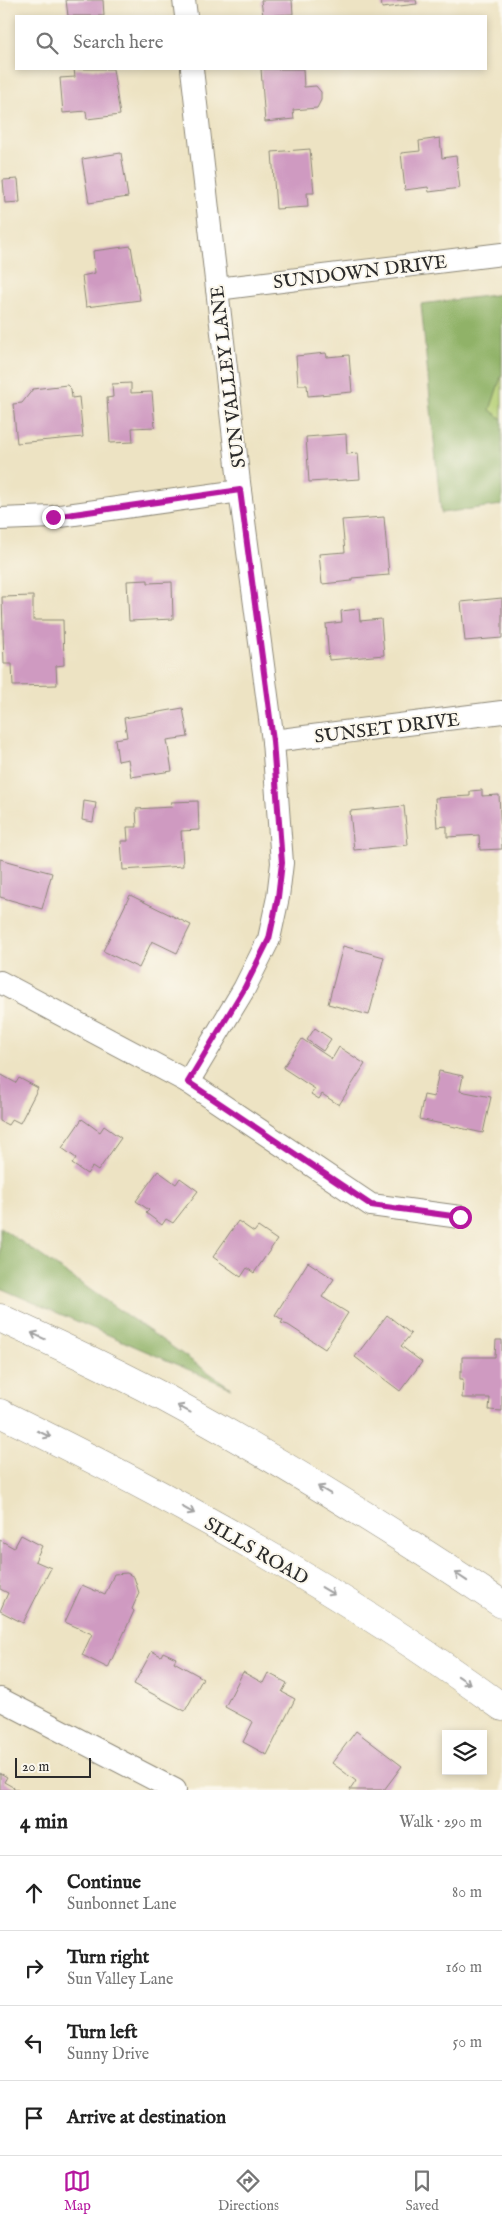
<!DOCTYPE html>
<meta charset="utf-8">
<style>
:root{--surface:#fff;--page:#f6f6f6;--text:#222;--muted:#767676;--line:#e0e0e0;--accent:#b5179e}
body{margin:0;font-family:"IM FELL English",serif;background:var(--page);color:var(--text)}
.controls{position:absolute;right:15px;bottom:15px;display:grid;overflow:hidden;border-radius:0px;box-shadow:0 2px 8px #0003}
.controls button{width:45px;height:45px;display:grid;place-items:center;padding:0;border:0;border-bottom:1px solid var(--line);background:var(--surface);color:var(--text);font:25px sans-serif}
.scale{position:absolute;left:15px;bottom:12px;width:76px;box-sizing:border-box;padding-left:5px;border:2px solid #2b2b2b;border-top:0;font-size:14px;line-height:18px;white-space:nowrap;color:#2b2b2b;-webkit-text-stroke:4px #fbf7ec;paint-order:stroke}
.stop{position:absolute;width:15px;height:15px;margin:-11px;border:4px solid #b5179e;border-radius:50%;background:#fff}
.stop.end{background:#b5179e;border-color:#fff;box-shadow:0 1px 5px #0008}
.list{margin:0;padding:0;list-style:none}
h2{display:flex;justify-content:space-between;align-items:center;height:65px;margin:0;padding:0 20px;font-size:21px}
h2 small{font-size:16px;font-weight:400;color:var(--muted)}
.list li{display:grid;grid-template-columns:32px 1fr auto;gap:15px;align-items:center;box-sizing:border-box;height:75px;padding:0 20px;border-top:1px solid var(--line)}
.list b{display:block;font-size:19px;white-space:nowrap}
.list p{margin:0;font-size:16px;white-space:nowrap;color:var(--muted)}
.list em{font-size:16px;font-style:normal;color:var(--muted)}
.icon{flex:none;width:28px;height:28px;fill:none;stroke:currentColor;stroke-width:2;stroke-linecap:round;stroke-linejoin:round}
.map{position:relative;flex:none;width:502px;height:1790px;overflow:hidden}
.search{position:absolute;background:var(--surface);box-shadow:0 2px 8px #0003;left:15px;right:15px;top:15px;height:55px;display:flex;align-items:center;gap:12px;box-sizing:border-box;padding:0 18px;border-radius:0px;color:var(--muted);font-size:19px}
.sheet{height:365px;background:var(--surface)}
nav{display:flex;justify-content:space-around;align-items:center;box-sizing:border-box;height:70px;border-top:1px solid var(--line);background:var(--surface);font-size:14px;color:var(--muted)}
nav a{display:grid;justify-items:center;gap:2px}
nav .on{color:var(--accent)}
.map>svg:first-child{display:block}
.green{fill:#b6d076;stroke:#707e50}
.forest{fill:#90b267;stroke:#5e6e49}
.building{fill:#cf9ac1}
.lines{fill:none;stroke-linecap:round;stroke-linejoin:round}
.street-casing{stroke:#8c8777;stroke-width:24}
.primary-casing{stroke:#8c8777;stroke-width:29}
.street{stroke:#fff;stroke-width:22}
.primary{stroke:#fff;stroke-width:28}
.oneway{stroke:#a0a0a0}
.route{stroke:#b5179e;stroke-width:6}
.labels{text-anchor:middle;stroke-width:4;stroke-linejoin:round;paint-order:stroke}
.street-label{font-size:19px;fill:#2b2b2b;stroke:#fbf7ec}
</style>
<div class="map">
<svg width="502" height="1790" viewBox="0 0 502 1790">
<rect width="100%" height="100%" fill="#fbf7ec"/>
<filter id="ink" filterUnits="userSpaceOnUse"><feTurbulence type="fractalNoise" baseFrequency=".02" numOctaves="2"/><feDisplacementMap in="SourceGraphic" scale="10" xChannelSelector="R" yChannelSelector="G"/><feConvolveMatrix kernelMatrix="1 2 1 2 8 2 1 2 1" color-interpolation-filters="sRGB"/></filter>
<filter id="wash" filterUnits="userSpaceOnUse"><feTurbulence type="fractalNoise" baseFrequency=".0096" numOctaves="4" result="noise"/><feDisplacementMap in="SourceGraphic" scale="20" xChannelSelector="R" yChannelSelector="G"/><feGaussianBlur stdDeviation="1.12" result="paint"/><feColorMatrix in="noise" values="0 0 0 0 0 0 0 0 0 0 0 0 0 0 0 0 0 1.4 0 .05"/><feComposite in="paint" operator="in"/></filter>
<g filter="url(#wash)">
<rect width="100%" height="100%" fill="#ede3c3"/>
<polygon class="green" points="502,374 502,419 490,410"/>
<g class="forest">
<polygon points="502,294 502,374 490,410 502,419 502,505 441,513 421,304"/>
<polygon points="0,1227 231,1388 0,1288"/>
</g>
<g id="blocks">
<g class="building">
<polygon points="66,0 103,0 104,16 68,16"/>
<polygon points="261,0 292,0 293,14 263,16"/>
<polygon points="381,0 416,0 417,4 382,8"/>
<polygon points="74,69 113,69 120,115 87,119 86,111 63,113 60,78 75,77"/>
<polygon points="261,69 303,69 304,87 316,86 321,92 321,100 317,108 293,110 294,119 265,122"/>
<polygon points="440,138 442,158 456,156 460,188 429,192 428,187 405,190 401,153 420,151 419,141"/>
<polygon points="310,149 314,193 307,193 308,207 276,209 272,152"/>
<polygon points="121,153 128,197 89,203 82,159"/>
<polygon points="18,179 20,202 5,203 3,180"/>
<polygon points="131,246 140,300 86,307 82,276 95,273 93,251"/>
<polygon points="326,353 327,357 349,355 352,392 308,396 307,385 298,385 296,356"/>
<polygon points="131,383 131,393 152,392 155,427 132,428 133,442 110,443 107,398 113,397 112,384"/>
<polygon points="67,385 71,389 72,398 79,397 83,437 17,443 13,404 22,403 33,389"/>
<polygon points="346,434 347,454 358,453 360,479 309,482 306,437"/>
<polygon points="384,517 389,575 352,578 352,581 322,584 319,554 345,552 342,520"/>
<polygon points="148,580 148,583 172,582 173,619 129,621 127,581"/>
<polygon points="33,596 33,620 63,620 64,665 56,666 57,685 13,686 12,664 4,664 2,597"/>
<polygon points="502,598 502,638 465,641 461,602"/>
<polygon points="359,609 360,621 381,619 384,655 329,660 326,624 342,622 341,611"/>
<polygon points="183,708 188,737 167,740 172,771 131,777 128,759 118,761 115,739 127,737 124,718"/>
<polygon points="482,790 482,796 499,795 502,849 480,850 479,835 447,837 447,826 437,827 435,798 470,796 470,791"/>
<polygon points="84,801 96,803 93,822 82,820"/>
<polygon points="198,801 199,830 181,831 183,866 123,870 121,841 128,841 127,827 137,827 136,809 172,807 171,802"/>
<polygon points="404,806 408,845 354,850 350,811"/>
<polygon points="0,859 52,873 42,909 0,897"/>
<polygon points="130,895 191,925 177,953 152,941 139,968 103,951"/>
<polygon points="343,946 384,957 369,1015 328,1004"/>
<polygon points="315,1028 331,1039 323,1051 307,1040"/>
<polygon points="302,1039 332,1059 339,1047 365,1064 339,1105 322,1094 319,1099 311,1094 315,1089 283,1068"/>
<polygon points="439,1071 463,1076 460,1091 491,1097 483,1133 419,1119 424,1095 434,1097"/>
<polygon points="0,1074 16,1083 19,1078 38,1088 20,1123 12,1119 8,1125 0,1121"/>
<polygon points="82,1119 100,1132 104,1126 121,1138 98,1171 92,1167 87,1174 72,1164 76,1158 62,1148"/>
<polygon points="158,1171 176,1184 180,1178 198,1191 173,1223 166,1219 162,1225 146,1213 149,1210 136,1201"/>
<polygon points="238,1221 254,1232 258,1227 277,1240 254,1273 247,1268 241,1277 213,1257"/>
<polygon points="308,1262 334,1279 322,1297 348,1313 325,1349 288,1325 281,1323 283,1320 275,1315"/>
<polygon points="387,1315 411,1334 401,1346 422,1362 400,1391 355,1357"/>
<polygon points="496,1340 502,1340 502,1411 489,1410 490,1398 462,1398 463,1379 460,1379 460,1371 462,1371 462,1357 495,1357"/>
<polygon points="21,1535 42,1546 35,1561 51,1568 23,1623 0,1611 8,1593 0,1589 0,1540 14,1548"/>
<polygon points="127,1573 134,1577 139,1593 132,1609 134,1611 108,1668 82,1655 92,1634 65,1622 82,1585 105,1595 114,1574"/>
<polygon points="152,1651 161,1656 163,1652 176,1658 174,1662 203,1678 185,1711 134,1684"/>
<polygon points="243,1672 263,1683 268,1673 287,1683 282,1692 295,1699 267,1755 243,1742 253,1722 225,1707"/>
<polygon points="356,1731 402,1766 384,1790 350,1790 356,1781 332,1763"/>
<polygon points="0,1773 7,1777 4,1782 18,1790 0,1790"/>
</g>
</g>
</g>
<g filter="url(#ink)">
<use href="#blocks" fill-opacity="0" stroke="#8c8777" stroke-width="1"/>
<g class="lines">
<g class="street-casing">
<g id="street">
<polyline points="184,0 186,16"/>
<polyline points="217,289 502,254"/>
<polyline points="0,519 53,517 240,491"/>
<polyline points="273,741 502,712"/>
<polyline points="0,982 188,1082 371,1205 460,1217"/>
<polyline points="188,1082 244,989 269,939 278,897 282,863 273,741 240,491 192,69"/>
<polyline points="0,1699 175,1790"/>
</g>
</g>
<g class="primary-casing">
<g id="primary">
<path d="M0 1318C63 1347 126 1376 187 1410 295 1470 399 1535 502 1604"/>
<path d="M0 1413C174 1498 345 1592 502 1707"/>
</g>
</g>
<use href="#street" class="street"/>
<use href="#primary" class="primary"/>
</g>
<defs><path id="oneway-shaft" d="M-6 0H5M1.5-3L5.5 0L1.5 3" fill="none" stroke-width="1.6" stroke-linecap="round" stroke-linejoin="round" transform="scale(1.25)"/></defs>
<g class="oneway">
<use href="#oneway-shaft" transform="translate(38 1336) rotate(-155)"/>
<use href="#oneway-shaft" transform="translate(184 1409) rotate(-152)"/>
<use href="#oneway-shaft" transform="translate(44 1434) rotate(26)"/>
<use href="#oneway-shaft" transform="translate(324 1490) rotate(-149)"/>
<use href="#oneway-shaft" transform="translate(188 1510) rotate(29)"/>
<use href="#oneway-shaft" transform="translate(461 1577) rotate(-146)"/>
<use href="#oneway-shaft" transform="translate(328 1591) rotate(31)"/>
<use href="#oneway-shaft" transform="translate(464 1680) rotate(34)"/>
</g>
</g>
<g class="lines" filter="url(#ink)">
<polyline class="route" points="53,517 240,490 273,741 282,863 278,897 269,939 244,989 188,1082 371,1205 460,1217"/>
</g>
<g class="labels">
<g class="street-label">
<text transform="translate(360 271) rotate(-7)" y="7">SUNDOWN DRIVE</text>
<text transform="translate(227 377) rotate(-97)" y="7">SUN VALLEY LANE</text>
<text transform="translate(387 727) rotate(-7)" y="7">SUNSET DRIVE</text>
<text transform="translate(257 1550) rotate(30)" y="7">SILLS ROAD</text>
</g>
</g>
</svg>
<div class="controls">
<button><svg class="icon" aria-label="layers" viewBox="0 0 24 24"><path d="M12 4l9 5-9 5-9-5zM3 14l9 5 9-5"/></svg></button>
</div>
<div class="scale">20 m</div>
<div class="stop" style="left:460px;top:1217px"></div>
<div class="stop end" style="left:53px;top:517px"></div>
<div class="search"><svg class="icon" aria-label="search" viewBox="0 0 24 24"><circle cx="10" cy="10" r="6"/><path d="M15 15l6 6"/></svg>Search here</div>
</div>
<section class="sheet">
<h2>4 min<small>Walk · 290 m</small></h2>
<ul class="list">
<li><svg class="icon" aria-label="ahead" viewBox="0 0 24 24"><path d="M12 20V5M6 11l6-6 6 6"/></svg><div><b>Continue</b><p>Sunbonnet Lane</p></div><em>80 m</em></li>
<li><svg class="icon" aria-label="right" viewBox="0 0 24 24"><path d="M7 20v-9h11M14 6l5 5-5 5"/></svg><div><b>Turn right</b><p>Sun Valley Lane</p></div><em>160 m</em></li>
<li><svg class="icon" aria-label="left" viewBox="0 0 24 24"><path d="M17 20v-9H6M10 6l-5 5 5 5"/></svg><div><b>Turn left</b><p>Sunny Drive</p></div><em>50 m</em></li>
<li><svg class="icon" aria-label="arrive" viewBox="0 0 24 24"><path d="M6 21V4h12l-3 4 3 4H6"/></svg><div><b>Arrive at destination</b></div></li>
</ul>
</section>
<nav>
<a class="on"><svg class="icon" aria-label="map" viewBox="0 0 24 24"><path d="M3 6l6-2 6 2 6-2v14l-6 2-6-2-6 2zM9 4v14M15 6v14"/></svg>Map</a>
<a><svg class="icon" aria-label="directions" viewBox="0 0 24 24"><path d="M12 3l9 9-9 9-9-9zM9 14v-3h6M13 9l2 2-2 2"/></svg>Directions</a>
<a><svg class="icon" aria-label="saved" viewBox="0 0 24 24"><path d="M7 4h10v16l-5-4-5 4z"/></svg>Saved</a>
</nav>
